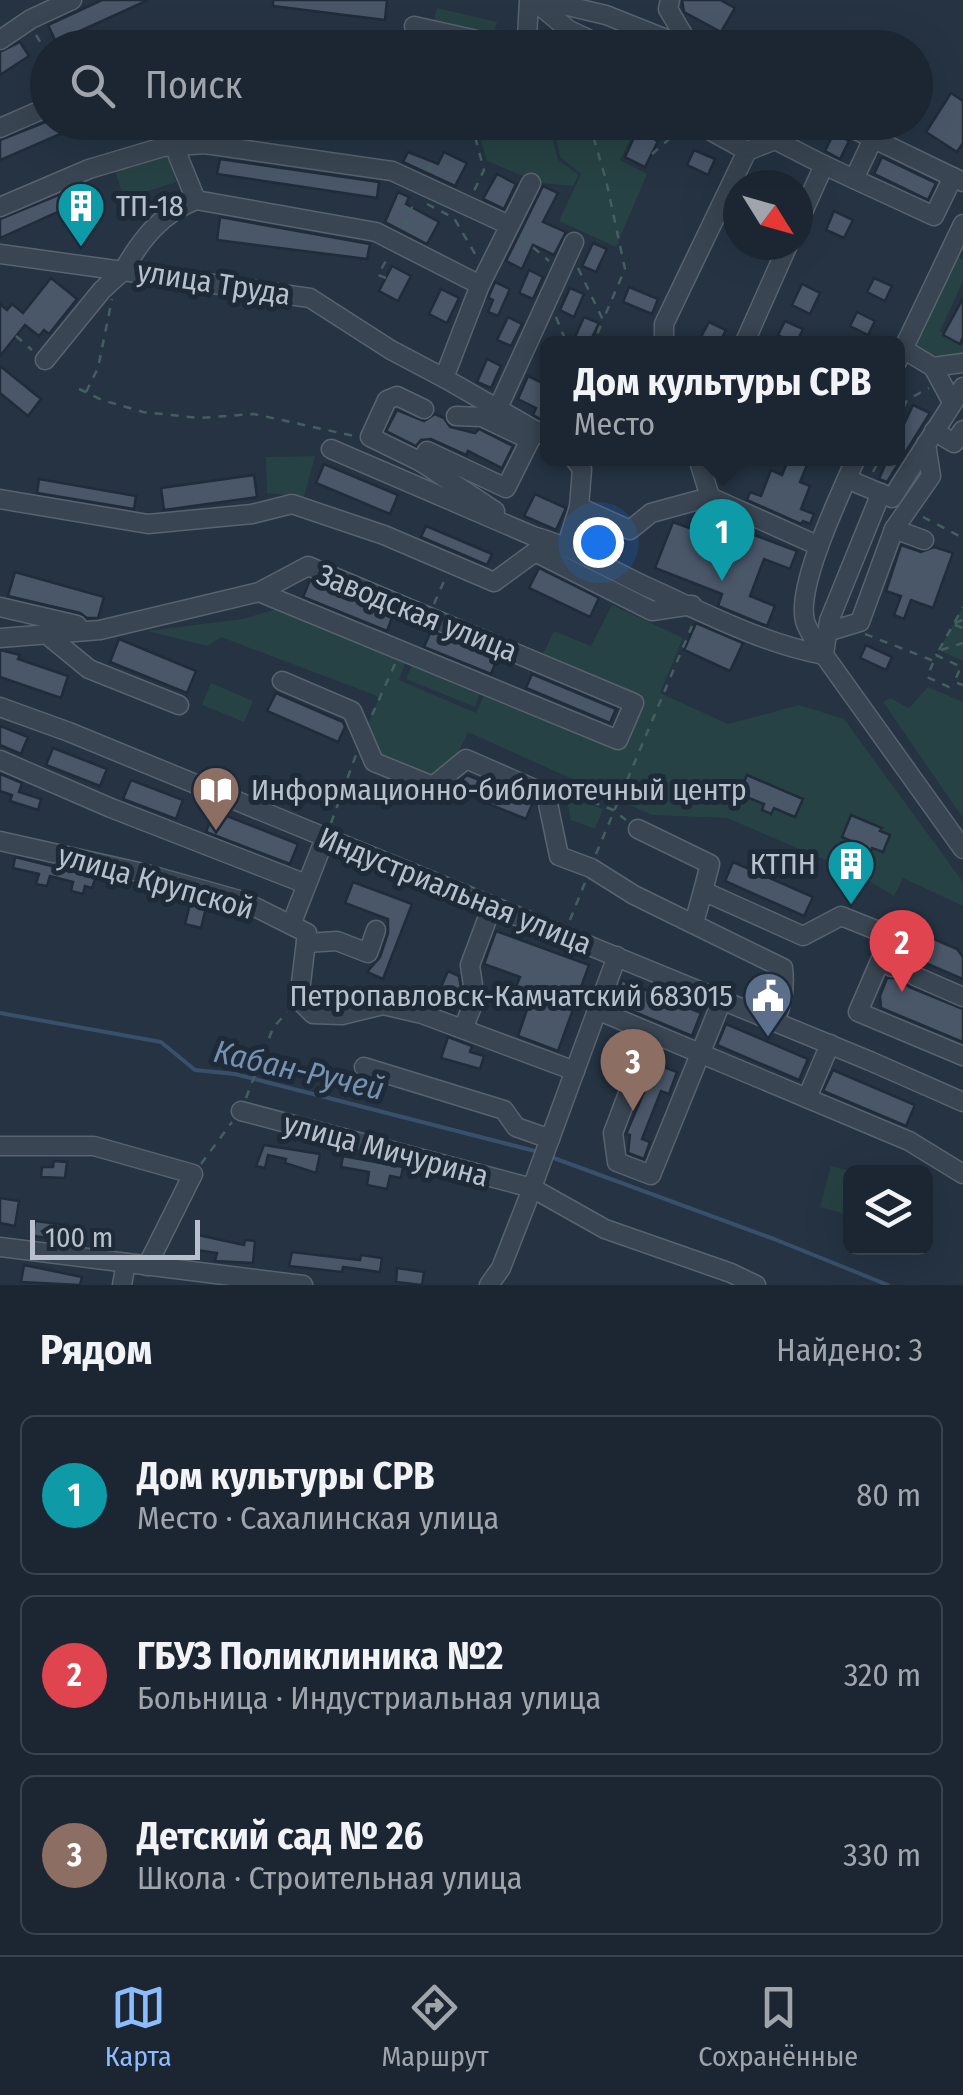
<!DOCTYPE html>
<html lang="ru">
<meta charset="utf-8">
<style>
:root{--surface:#1c2632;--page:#252e3a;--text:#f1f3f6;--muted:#a0a5ac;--line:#3a434d;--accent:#8bbcfd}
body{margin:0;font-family:"Fira Sans Condensed",sans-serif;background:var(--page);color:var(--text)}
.controls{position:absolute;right:30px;bottom:30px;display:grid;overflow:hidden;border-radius:15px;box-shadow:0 10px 40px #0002}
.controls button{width:90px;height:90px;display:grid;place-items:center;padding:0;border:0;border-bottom:2px solid var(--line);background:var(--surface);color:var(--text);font:50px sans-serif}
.compass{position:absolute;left:723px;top:170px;width:90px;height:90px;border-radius:50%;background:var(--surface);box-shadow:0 10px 40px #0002;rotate:127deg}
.scale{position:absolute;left:30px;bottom:25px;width:170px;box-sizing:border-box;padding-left:10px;border:5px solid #b7c0cc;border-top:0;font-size:28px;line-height:35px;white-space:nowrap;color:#b7c0cc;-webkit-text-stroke:8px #1e2a38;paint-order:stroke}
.you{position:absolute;left:598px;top:542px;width:35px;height:35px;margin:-25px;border:8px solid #fff;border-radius:50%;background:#1a73e8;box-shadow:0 0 0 15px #1a73e833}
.badge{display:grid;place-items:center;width:65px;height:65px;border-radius:50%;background:var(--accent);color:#fff;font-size:32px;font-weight:700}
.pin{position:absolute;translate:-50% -82px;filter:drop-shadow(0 2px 5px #0008)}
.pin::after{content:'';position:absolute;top:52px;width:35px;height:30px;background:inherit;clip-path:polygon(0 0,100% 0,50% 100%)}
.popup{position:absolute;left:540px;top:336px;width:365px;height:130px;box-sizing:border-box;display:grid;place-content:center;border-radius:15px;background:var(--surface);filter:drop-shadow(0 2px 8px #0005);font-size:32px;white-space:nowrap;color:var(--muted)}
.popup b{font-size:38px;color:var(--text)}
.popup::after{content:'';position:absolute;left:50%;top:100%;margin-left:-20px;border:20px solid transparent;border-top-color:var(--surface)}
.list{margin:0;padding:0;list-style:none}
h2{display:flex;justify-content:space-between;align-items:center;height:130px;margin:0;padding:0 40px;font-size:42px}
h2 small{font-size:32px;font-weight:400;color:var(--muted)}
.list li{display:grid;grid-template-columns:65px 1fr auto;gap:30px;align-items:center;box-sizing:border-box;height:160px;margin:0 20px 20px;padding:0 20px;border:2px solid var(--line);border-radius:15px}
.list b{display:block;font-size:38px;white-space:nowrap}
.list p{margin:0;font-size:32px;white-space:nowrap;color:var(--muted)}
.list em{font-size:32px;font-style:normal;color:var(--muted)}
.icon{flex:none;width:55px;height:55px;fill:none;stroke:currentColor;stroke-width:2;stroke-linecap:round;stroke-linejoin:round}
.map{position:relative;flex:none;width:963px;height:1285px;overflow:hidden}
.search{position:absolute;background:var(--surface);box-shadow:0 10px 40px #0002;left:30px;right:30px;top:30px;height:110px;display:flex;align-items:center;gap:25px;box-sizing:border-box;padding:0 35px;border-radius:55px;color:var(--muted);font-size:38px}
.sheet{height:670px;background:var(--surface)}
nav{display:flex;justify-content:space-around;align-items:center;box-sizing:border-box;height:140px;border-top:2px solid var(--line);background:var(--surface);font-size:28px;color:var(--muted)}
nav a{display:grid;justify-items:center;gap:5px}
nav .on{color:var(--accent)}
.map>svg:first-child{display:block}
.green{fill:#274244}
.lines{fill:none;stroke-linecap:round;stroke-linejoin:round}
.stream{stroke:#38506b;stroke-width:4}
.building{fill:#495769;stroke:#202c3a;stroke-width:2.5}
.minor-casing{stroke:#586370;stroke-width:21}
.path{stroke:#455f60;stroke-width:2.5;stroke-dasharray:8 8;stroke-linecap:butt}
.minor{stroke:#394552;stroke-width:18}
.labels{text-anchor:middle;stroke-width:10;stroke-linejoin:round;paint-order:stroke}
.poi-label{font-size:30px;fill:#b7c0cc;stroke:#1e2a38;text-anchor:start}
.street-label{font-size:30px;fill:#b7c0cc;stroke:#1e2a38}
.water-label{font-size:32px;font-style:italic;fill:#7592b1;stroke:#1e2a38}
</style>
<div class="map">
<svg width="963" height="1285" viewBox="0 0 963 1285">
<rect width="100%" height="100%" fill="#253343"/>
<g class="green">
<polygon points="437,8 497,22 494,35 434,21"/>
<polygon points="476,123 549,123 558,160 579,175 573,186 540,183 487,161"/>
<polygon points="553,123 628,123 620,136 630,140 620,160 647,174 616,247 559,221 581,174 560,157"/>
<polygon points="167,154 176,182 124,199 115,171"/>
<polygon points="954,254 963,260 963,281 940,331 963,345 963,357 934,355 913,345"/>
<polygon points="315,456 304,497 267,493 266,457"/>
<polygon points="612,605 683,638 660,693 728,724 799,705 844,719 963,882 963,906 903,878 894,896 858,874 727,818 652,815 468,732 460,749 433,786 374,762 364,733 379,698 375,695 221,637 208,646 147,631 242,619 281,608 406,661 399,680 476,713 486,691 618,747 641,700 541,658 554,631 591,646"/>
<polygon points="963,607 963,661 939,650"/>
<polygon points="412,666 480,693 475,707 406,679"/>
<polygon points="211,683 253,701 244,722 202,705"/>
<polygon points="928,687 963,702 963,818 883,702 890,698 909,708"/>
<polygon points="566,795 603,809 595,829 571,820"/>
<polygon points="831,1166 854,1172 850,1172 850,1193 845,1214 820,1207"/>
</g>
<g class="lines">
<g class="stream">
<polyline points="0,1013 161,1042 195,1070 235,1074 535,1151"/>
<polyline points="551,1157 774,1239 888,1285"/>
</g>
</g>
<g class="building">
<polygon points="102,0 148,0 56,42 48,25"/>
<polygon points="273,0 387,0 385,20 273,6"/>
<polygon points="682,0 720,0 735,8 721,32 684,12"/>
<polygon points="20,42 29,56 0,75 0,52"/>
<polygon points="951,93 963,101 963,143 957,152 926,132"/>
<polygon points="48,121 61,122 65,132 0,160 0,140"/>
<polygon points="637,131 658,141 645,167 625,157"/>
<polygon points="834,133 849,141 840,159 825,151"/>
<polygon points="694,150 715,159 708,175 687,165"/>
<polygon points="408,152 438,164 444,152 467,163 455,186 403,162"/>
<polygon points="882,157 936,183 928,200 874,174"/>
<polygon points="220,159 379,182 377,198 217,174"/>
<polygon points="497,174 516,184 504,209 483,199"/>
<polygon points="85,184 91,197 0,238 0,219"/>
<polygon points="543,186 558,193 543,222 566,232 554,255 533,245 522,269 506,261"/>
<polygon points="398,192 409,197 406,204 439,222 427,244 385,222"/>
<polygon points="834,211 853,220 844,238 826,230"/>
<polygon points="220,217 370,244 367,259 217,240"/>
<polygon points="593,243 607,249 596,272 582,266"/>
<polygon points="392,266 411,276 398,301 379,291"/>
<polygon points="529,270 543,277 533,299 519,293"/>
<polygon points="51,278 77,299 49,334 44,330 39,336 25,325 0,356 0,304 7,310 12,304 23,313"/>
<polygon points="874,278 892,286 885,301 867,292"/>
<polygon points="495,282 510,289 498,316 488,312 493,300 488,298"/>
<polygon points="802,284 820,293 810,314 792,305"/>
<polygon points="629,287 658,299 652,314 623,302"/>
<polygon points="570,288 584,294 574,317 560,310"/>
<polygon points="441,289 459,298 447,323 429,314"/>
<polygon points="963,298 963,337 960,344 943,335"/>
<polygon points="857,312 875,321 868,335 850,326"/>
<polygon points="508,317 522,324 511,346 497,340"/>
<polygon points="584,317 599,323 589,344 572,344"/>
<polygon points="785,321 803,329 796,344 778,335"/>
<polygon points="709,322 726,330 719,344 701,337"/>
<polygon points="487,359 501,366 491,388 477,382"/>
<polygon points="0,366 41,399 28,416 0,393"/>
<polygon points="528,376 547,385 546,422 533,415 536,408 518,399"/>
<polygon points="913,405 930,413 887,482 879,479 888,458 897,458 897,439"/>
<polygon points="397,410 424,421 435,414 444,418 450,427 475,433 479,429 513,446 502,468 468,451 466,455 431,439 421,440 416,446 386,431"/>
<polygon points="789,458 810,458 800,482 810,486 801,509 814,514 810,524 803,521 801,524 747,500 750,492 761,496 771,470 782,475"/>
<polygon points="324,464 398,495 390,514 316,483"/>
<polygon points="254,475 257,497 164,510 161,488"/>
<polygon points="39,479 136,496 134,509 37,493"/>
<polygon points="535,494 566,508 556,530 524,516"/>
<polygon points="673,522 741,547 746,532 797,551 790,569 764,559 750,596 775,606 767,626 718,606 722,594 655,568"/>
<polygon points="426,526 492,554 487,565 421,537"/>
<polygon points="593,527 627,542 619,559 586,543"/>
<polygon points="901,545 921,552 934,547 953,553 933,608 911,600 904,619 894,615 901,596 886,591"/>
<polygon points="539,568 599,598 590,617 529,588"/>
<polygon points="15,572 104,597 98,618 87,618 80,613 8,596"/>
<polygon points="310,580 393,615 387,631 303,597"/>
<polygon points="696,623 743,643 730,671 684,650"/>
<polygon points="431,631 497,659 491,674 424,647"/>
<polygon points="119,639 196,671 187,693 110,662"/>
<polygon points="866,645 892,657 886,670 860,658"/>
<polygon points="0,650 20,655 18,659 68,676 61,698 0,677"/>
<polygon points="532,674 616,709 610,723 526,688"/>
<polygon points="276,693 343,722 345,727 338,742 267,711"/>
<polygon points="0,726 28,737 21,754 0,745"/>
<polygon points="53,748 107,769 100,786 46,765"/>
<polygon points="0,774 22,783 19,792 41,799 38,810 10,801 12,795 0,791"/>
<polygon points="467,775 533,802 526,819 452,789"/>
<polygon points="747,775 803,799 795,817 774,808 771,814 762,810 764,804 739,794"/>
<polygon points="131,780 183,800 176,819 123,799"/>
<polygon points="214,811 298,844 290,864 206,832"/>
<polygon points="851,815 882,828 880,831 890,835 883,852 872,848 870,853 849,845 851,841 842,837"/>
<polygon points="15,857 96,877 92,888 85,886 83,894 71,891 73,882 50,876 47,886 36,884 39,874 13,868"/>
<polygon points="733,862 813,897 804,916 725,881"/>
<polygon points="353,882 412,904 383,979 367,972 380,957 388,933 388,919 345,903"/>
<polygon points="190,904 206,908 201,928 185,924"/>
<polygon points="496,931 589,965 558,1051 518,1036 531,998 514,992 520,977 484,964"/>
<polygon points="920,933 957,949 963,957 963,979 921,961 920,965 908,965 904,971 903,961 896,955 901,945"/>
<polygon points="448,971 459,976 462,994 454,1013 433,1005"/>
<polygon points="903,972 904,983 909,987 963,1009 963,1042 881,1008 880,996 887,978 898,978"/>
<polygon points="622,980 701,1013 692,1036 613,1003"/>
<polygon points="726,1024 808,1059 799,1080 717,1045"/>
<polygon points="448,1037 472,1046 470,1052 484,1056 480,1069 441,1058"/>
<polygon points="656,1064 677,1072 669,1094 661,1091 642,1139 650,1142 644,1159 628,1153 630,1135 626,1134"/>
<polygon points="833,1070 915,1105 906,1126 823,1091"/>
<polygon points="264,1145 320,1154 316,1173 285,1163 286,1159 268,1155 265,1168 256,1166"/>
<polygon points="343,1156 403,1167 401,1178 390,1176 387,1189 367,1185 369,1172 341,1167"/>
<polygon points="54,1161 67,1162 65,1178 41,1177 42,1167 53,1167"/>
<polygon points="0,1198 19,1201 15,1226 0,1223"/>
<polygon points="35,1221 68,1225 66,1240 33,1236"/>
<polygon points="198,1235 244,1245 245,1240 255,1241 253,1263 215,1261 217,1253 196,1250"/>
<polygon points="292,1252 360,1260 361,1255 382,1258 380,1272 343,1267 342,1272 289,1266"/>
<polygon points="24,1265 82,1277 80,1285 21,1282"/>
<polygon points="397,1268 424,1272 422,1285 396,1282"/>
</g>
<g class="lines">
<g class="minor-casing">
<g id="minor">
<polyline points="529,0 527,38 543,48"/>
<polyline points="533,0 569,30 607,48"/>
<polyline points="542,0 606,15 689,48"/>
<polyline points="670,0 668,9 691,48"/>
<polyline points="414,26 508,47 527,38"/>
<polyline points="0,40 31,19 72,0"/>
<polyline points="695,122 747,151 775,140 788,122"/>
<polyline points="740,122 824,165"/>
<polyline points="839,122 963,182"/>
<polyline points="0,128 48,107"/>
<polyline points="181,144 178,156 196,200"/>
<polyline points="854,179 934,216 953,177"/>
<polyline points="531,183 480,285 444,378 547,437"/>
<polyline points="0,207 89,169 163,147 205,144 392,171 509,225"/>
<polyline points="798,223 824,165 854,179 873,139"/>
<polyline points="0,254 123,271"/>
<polyline points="664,344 664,324 747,151"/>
<polyline points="744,344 788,245"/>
<polyline points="903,349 933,367 952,402"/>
<polyline points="45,360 102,290 123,271"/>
<polyline points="897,362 963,224"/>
<polyline points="933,367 963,363"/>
<path d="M444 378 391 350 310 298 123 271C142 238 161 214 196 200L376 232 480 285"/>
<polyline points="498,408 574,242"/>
<polyline points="424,409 397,396 387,400 370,437 421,462 495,511"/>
<polyline points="456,416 482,417 530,440"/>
<polyline points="934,431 954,443 963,430"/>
<path d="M331 449 533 536C573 547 607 568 645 586 703 612 761 643 824 655"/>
<polyline points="698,458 710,497"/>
<path d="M856 458C841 493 796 585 805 621 808 632 818 645 824 655L963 849"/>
<polyline points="421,462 427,451 506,488 535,430"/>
<polyline points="847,479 892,498 963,387"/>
<polyline points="0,499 148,524 252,514 292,504 384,535 494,582 535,552 567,545"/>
<polyline points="579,507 630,530 651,513 710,497 819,546"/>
<polyline points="924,540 894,529 931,476 926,444"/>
<polyline points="567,545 579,507 582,469 574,458"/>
<polyline points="535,552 652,611 692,605"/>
<polyline points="0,607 77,625"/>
<polyline points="827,632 860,622 894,529"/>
<polyline points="45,633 89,669 179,705"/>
<polyline points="0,638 100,630 259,592 308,566 634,703 618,740 259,592"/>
<polyline points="824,654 829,621 881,493"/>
<path d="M282 681 352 711 374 762 433 786 466 759 546 794 559 856 591 868 634 895 783 968C785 986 783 1005 774 1022"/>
<polyline points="0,707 69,732 870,1061 963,1102"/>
<polyline points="0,760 111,808 306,884"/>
<polyline points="638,829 710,864 703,891"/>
<polyline points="0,841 143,873 243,901 307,933 299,1000 313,1014 342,1015 383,1005 422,1014 575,1071"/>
<polyline points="694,923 703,891 803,936 841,916 891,936"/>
<polyline points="291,925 325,838"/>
<polyline points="306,943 337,941 368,953 376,930"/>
<polyline points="887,947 891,936 910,926"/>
<polyline points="892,967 880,961 858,1012 963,1056"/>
<polyline points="915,976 963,997"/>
<polyline points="597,1010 909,1141 963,1174"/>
<polyline points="463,1029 475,999 470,965 492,906"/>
<polyline points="364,1067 504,1110 516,1127 550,1139"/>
<polyline points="635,1075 613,1133 617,1162 651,1175 722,1000"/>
<polyline points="807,1098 830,1044"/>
<polyline points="241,1111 532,1188 605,1229 731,1273 756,1285"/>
<polyline points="0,1146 94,1146 193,1174 147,1266"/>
<polyline points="0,1247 303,1285"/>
<polyline points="122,1285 126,1263"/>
<polyline points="489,1285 501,1268 526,1204 617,956"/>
</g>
</g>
<g class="path">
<polyline points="36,35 48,55"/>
<polyline points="471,122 484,170 473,193"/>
<polyline points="589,122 606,180 625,269 603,320"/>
<polyline points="652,154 681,129"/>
<polyline points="429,170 431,164 436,167"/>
<polyline points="427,204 454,218 478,259"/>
<polyline points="410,224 404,222 416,200"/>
<polyline points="521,237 549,261"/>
<polyline points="578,268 603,320 593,344"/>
<polyline points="386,278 378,275 388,257"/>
<polyline points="556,317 567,344"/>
<polyline points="16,336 32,350"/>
<polyline points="79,389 102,400 143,412 199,418 254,414 354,436"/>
<polyline points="86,392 98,368 112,299"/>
<polyline points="897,422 907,400 929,388"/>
<polyline points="873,472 880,458"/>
<polyline points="923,517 963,538"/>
<polyline points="434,604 445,579"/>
<polyline points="955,623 963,620"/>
<polyline points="955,625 963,628"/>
<polyline points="865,634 934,661 936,655 961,667 954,682 963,685"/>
<polyline points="939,650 963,607"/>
<polyline points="941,650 963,643"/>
<polyline points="933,663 927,677 951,688 953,684"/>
<polyline points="372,715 395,664"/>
<polyline points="562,790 613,810 626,820"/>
<polyline points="331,823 356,755"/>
<polyline points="596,854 692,626"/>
<polyline points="570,920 586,880"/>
<polyline points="636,1062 642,1046"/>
<polyline points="246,1098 273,1028 287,1012"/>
<polyline points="201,1164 232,1122"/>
</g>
<use href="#minor" class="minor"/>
</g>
<defs>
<g id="building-pin" transform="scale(2.5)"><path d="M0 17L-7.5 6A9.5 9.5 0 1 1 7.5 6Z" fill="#0f9aa8" stroke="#1e2a38"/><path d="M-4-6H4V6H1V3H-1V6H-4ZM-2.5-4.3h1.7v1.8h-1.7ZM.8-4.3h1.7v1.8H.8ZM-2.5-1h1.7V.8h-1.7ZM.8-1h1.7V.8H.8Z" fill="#fff"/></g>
<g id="library-pin" transform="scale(2.5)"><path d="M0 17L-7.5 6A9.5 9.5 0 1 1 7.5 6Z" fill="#8d6e63" stroke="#1e2a38"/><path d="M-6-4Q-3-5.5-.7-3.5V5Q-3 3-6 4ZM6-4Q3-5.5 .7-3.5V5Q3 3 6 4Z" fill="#fff"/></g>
<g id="civic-pin" transform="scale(2.5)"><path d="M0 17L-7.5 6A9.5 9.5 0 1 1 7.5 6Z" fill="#5c6f8a" stroke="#1e2a38"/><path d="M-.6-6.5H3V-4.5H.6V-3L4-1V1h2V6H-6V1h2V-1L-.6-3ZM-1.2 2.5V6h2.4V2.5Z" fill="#fff"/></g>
</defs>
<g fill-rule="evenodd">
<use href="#building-pin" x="81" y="206"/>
<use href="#library-pin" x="216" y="790"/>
<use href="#building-pin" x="851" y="864"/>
<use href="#civic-pin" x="768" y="996"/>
</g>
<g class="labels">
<g class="poi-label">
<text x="116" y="216">ТП-18</text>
<text x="251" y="800">Информационно-библиотечный центр</text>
<text x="816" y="874" text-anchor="end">КТПН</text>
<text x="733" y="1006" text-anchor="end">Петропавловск-Камчатский 683015</text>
</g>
<g class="street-label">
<text transform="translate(214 283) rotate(9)" y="10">улица Труда</text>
<text transform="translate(417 613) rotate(22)" y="10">Заводская улица</text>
<text transform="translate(156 882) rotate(16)" y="10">улица Крупской</text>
<text transform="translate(455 891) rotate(22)" y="10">Индустриальная улица</text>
<text transform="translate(386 1150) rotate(15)" y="10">улица Мичурина</text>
</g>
<g class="water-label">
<text transform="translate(299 1070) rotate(13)" y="11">Кабан-Ручей</text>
</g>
</g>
</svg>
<div class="controls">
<button><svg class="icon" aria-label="layers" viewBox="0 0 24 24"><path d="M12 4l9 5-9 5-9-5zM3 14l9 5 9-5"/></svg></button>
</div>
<svg class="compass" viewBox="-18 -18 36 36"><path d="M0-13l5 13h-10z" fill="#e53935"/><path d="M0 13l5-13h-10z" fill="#a0a5ac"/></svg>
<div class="scale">100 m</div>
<div class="you"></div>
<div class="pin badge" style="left:722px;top:581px;background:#0f9aa8">1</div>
<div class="popup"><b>Дом культуры СРВ</b>Место</div>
<div class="pin badge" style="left:902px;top:992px;background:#e0444e">2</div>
<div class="pin badge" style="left:633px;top:1111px;background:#8d6e63">3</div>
<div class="search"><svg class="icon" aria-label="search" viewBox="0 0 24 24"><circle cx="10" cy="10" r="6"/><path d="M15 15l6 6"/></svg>Поиск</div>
</div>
<section class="sheet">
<h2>Рядом<small>Найдено: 3</small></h2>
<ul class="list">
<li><span class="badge" style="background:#0f9aa8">1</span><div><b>Дом культуры СРВ</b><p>Место · Сахалинская улица</p></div><em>80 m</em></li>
<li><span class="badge" style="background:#e0444e">2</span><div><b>ГБУЗ Поликлиника №2</b><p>Больница · Индустриальная улица</p></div><em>320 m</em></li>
<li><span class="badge" style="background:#8d6e63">3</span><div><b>Детский сад № 26</b><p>Школа · Строительная улица</p></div><em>330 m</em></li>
</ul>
</section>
<nav>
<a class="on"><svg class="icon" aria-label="map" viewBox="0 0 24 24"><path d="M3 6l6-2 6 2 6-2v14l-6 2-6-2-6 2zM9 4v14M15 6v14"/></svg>Карта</a>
<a><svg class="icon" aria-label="directions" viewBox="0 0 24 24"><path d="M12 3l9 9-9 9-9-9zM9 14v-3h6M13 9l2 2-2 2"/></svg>Маршрут</a>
<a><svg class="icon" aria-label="saved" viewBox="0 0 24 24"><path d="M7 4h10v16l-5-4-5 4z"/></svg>Сохранённые</a>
</nav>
